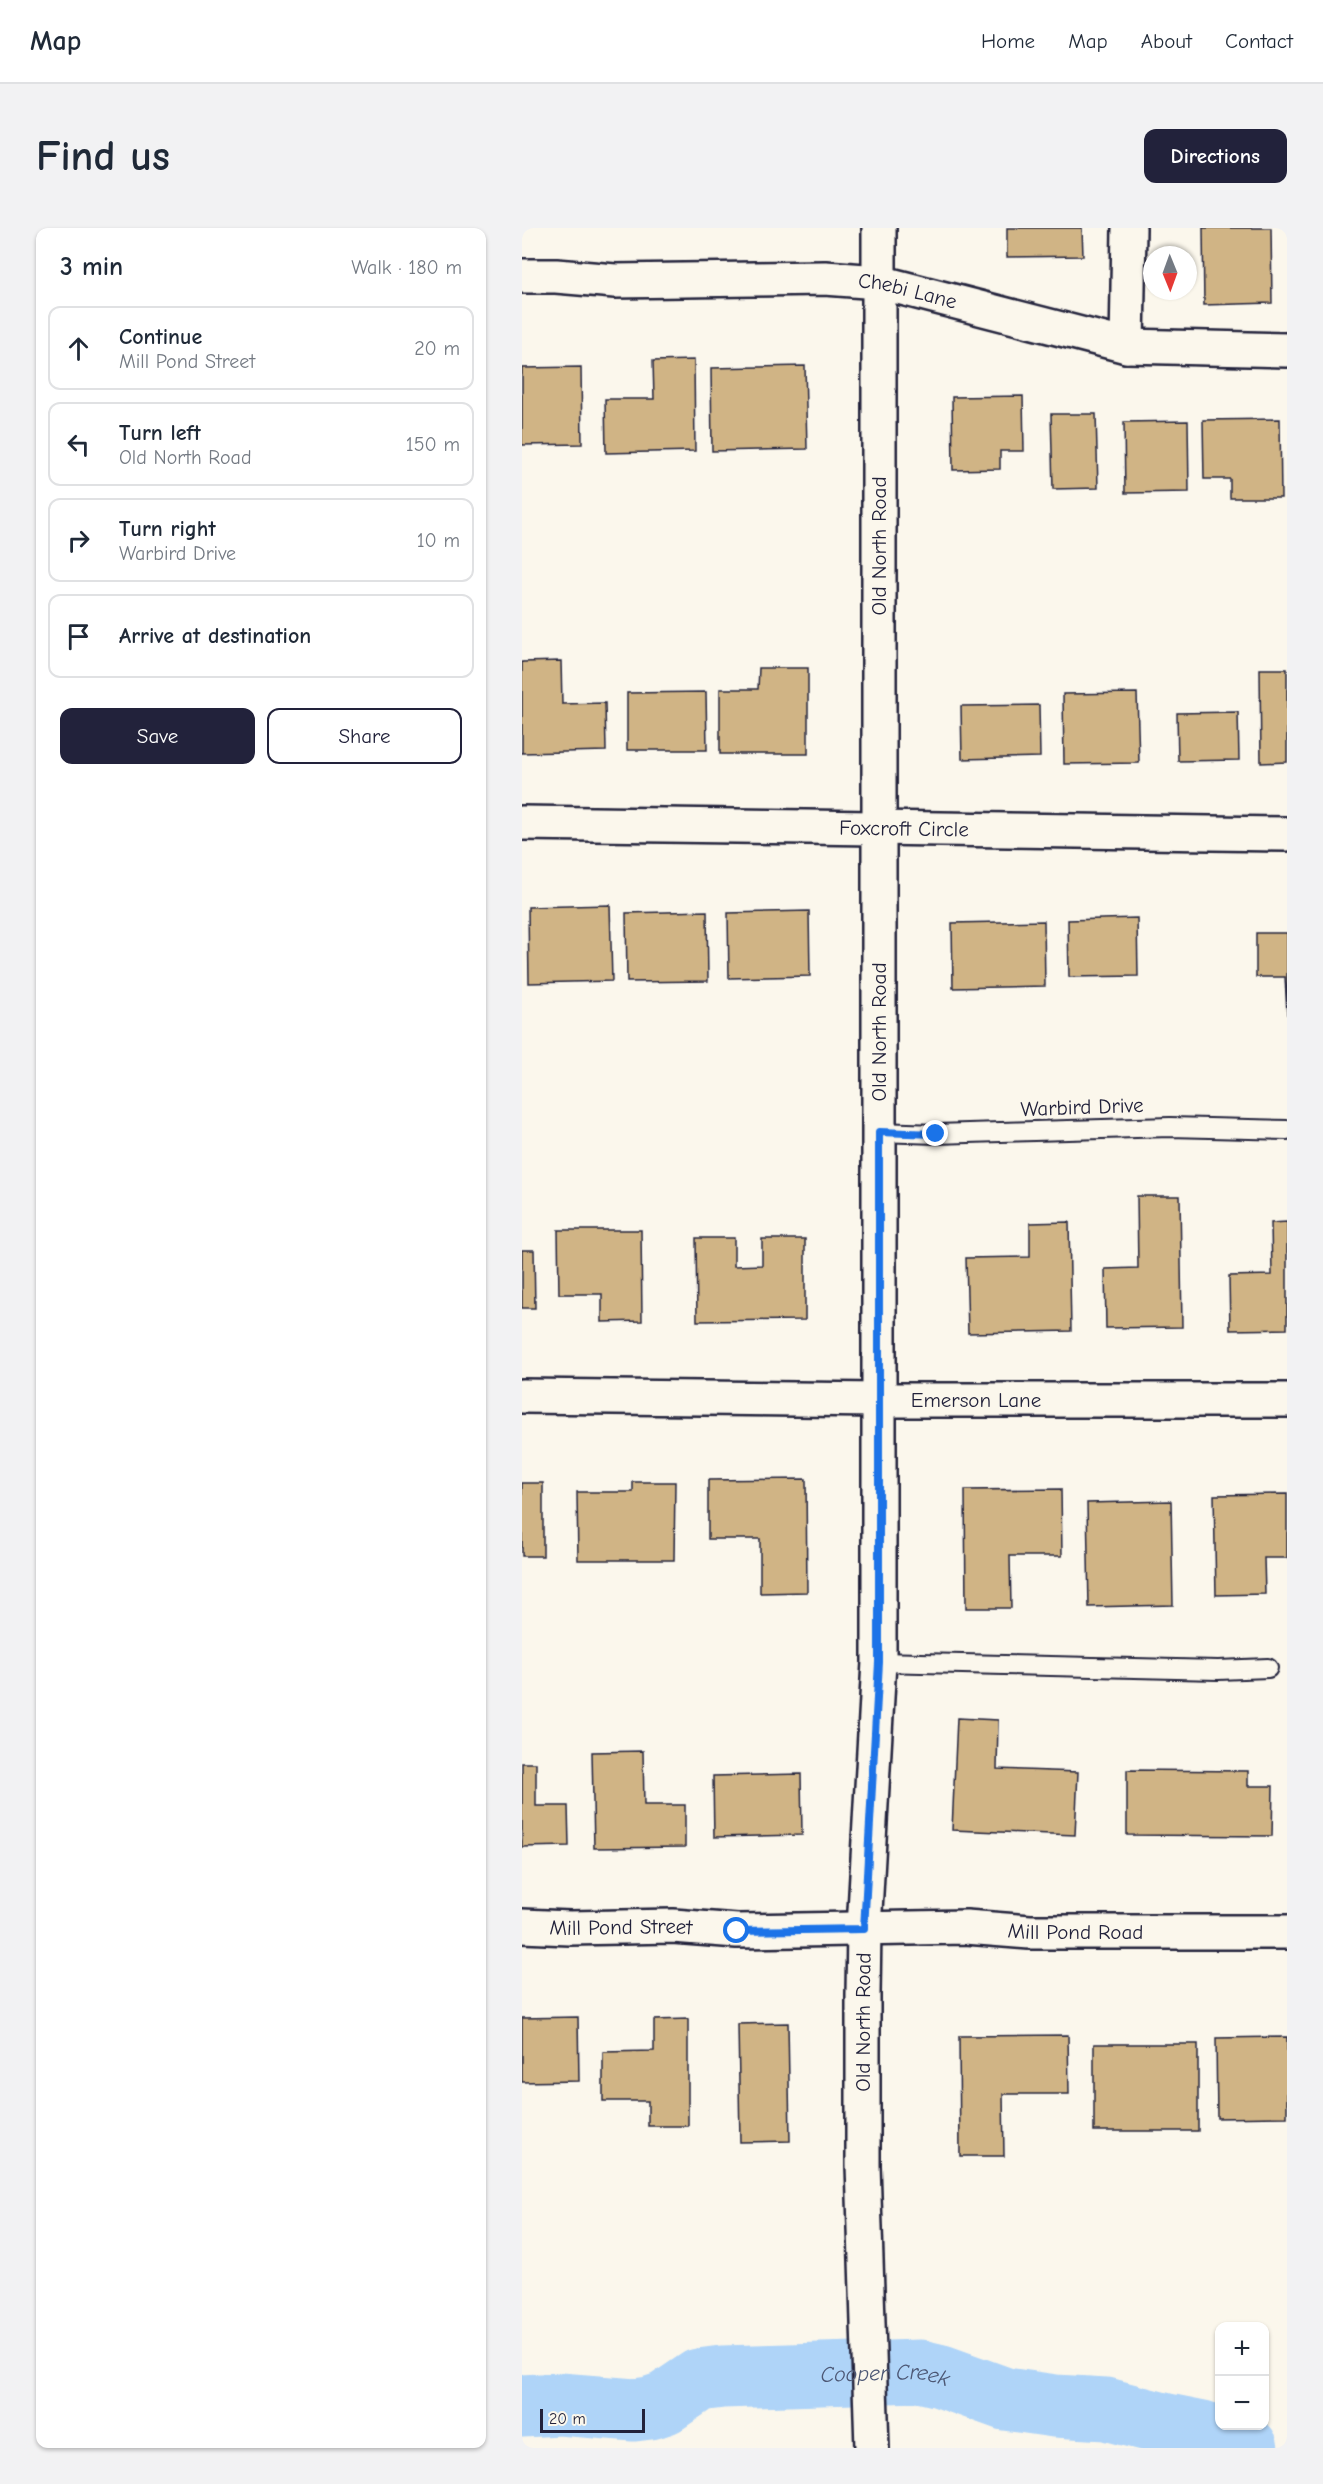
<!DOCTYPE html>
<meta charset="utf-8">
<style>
:root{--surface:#fff;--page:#f2f2f3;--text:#1f2937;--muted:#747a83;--line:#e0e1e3;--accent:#22223b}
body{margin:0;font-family:"Comic Neue",sans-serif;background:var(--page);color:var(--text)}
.controls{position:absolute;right:18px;bottom:18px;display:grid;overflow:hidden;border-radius:12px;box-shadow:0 2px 4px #0004}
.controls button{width:54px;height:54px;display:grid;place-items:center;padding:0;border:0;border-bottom:2px solid var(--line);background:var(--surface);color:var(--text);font:30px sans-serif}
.compass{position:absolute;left:621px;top:18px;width:54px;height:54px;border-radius:50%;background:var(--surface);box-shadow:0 2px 4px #0004;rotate:179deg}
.scale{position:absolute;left:18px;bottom:15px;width:105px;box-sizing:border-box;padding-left:6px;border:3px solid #22223b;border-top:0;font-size:16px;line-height:21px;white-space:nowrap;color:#22223b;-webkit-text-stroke:4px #fbf7ec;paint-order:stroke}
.stop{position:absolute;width:18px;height:18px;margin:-14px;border:4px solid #1a73e8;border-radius:50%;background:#fff}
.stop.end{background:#1a73e8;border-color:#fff;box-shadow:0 2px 6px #0008}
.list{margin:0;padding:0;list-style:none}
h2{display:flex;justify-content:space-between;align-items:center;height:78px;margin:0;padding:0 24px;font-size:26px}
h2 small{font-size:20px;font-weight:400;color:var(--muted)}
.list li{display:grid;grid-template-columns:39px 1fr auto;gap:18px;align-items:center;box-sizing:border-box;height:84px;margin:0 12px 12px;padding:0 12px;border:2px solid var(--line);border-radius:12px}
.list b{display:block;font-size:22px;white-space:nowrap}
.list p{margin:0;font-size:20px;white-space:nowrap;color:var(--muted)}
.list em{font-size:20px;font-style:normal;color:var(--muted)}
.actions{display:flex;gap:12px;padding:18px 24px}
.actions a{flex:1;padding:14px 0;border:2px solid var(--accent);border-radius:12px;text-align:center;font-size:21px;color:var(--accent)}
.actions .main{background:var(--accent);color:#fff}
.icon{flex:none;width:33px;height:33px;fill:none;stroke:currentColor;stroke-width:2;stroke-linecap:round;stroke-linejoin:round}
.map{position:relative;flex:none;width:765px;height:2220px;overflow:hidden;border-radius:12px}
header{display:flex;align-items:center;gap:36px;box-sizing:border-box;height:84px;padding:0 30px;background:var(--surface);border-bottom:2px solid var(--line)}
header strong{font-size:28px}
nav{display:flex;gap:33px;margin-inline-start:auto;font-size:21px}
.intro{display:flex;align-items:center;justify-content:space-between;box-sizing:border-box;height:144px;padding:0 36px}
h1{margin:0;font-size:42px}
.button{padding:15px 27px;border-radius:12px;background:var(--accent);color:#fff;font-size:21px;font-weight:700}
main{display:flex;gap:36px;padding:0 36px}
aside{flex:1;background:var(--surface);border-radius:12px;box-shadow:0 2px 4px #0004}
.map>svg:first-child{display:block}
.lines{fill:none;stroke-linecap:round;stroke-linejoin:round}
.river{stroke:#afd4f8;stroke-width:63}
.building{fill:#d0b485;stroke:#22223b;stroke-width:1.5}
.service-casing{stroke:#22223b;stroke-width:22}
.minor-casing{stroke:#22223b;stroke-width:38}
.tertiary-casing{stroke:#22223b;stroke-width:38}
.service{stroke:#fbf7ec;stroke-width:18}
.minor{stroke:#fbf7ec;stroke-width:33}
.tertiary{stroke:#fbf7ec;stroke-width:33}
.route{stroke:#1a73e8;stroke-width:8}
.labels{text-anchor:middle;stroke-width:6;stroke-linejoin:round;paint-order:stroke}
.street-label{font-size:21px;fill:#22223b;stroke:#fbf7ec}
.water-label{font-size:22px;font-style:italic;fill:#4c5774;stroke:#fbf7ec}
</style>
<header>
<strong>Map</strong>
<nav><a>Home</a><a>Map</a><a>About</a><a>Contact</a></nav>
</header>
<div class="intro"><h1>Find us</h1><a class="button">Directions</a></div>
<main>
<aside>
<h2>3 min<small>Walk · 180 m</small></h2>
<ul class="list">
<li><svg class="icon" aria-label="ahead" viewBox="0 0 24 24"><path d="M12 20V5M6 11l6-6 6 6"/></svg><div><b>Continue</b><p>Mill Pond Street</p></div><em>20 m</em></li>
<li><svg class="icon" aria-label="left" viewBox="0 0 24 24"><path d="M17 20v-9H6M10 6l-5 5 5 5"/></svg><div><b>Turn left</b><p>Old North Road</p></div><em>150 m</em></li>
<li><svg class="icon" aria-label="right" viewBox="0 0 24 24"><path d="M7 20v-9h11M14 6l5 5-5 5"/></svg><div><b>Turn right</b><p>Warbird Drive</p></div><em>10 m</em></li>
<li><svg class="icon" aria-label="arrive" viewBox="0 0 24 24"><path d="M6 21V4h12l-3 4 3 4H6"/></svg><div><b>Arrive at destination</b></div></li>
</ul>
<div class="actions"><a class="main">Save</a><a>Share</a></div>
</aside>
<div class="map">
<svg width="765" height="2220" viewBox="0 0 765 2220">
<rect width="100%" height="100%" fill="#fbf7ec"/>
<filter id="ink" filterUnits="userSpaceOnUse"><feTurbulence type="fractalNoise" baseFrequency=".0167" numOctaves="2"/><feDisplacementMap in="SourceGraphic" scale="12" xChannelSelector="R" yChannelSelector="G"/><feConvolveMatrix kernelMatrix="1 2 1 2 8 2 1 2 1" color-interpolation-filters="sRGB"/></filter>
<g filter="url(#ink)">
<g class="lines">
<path class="river" id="s1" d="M0 2178 38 2176 112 2182 128 2180 143 2175 177 2152 200 2149 398 2143 419 2148 483 2171 533 2178 584 2181 645 2197 680 2204 725 2220"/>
</g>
<g class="building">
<polygon points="485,0 560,0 561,28 485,29"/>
<polygon points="681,0 749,0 750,75 682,77"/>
<polygon points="172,132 173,223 84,225 83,171 132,171 131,133"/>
<polygon points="283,138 285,221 190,223 189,140"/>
<polygon points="59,139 60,216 0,217 0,140"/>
<polygon points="501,168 502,223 478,223 478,241 431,242 430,169"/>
<polygon points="529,186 574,186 576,260 531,261"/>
<polygon points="758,191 759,270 708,270 708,251 682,251 681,192"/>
<polygon points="666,193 667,264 603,265 602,194"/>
<polygon points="39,433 40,476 83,475 84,523 0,525 0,434"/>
<polygon points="237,440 286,440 286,526 198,526 198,461 236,461"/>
<polygon points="738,441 765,441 765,534 739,535"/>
<polygon points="184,464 185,522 105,522 105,465"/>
<polygon points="615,465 617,535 542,536 541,466"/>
<polygon points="517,477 518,529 440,531 439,478"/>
<polygon points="716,484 717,532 656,533 655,485"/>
<polygon points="88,677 90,753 7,755 6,679"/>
<polygon points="185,683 186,753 105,754 104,685"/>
<polygon points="287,683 288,748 207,750 206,685"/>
<polygon points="615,690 616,748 547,749 546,692"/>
<polygon points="522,693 523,758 431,760 430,695"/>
<polygon points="734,705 765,705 765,787 763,749 734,749"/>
<polygon points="615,968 658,968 660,1099 584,1100 583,1041 616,1040"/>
<polygon points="547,994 549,1103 446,1105 444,1030 508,1029 508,995"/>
<polygon points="765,994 765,1101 708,1102 707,1048 750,1047 749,995"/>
<polygon points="36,1002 119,1002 120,1093 80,1094 80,1066 37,1066"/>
<polygon points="174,1010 212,1010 212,1038 240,1037 240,1011 283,1011 283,1092 175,1093"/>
<polygon points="0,1022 12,1022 13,1080 0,1080"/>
<polygon points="284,1251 285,1364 238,1365 238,1311 186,1311 186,1252"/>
<polygon points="111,1254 153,1254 152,1332 56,1332 55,1264 111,1264"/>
<rect x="0" y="1255" width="21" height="73"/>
<polygon points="539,1261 540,1328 488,1328 489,1380 444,1380 443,1262"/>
<polygon points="765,1266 765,1330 742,1330 743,1366 694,1367 692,1267"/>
<polygon points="649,1273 651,1377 567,1379 565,1275"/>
<polygon points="435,1490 476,1492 475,1541 556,1544 553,1607 430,1602"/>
<polygon points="121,1523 122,1577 163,1577 163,1619 72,1620 70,1524"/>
<polygon points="0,1535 14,1535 14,1578 46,1578 47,1618 0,1619"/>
<polygon points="605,1542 726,1543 726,1558 751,1558 750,1608 605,1607"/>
<polygon points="279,1546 280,1607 192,1609 191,1548"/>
<polygon points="56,1789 57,1853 0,1854 0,1790"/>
<polygon points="166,1791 166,1898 126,1898 126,1873 81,1873 81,1824 132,1823 132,1792"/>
<polygon points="266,1795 268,1913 218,1914 216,1796"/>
<polygon points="546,1807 547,1866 481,1866 482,1928 438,1928 437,1808"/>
<polygon points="765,1809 765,1889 695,1890 694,1810"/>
<rect x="572" y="1816" width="104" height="87"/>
</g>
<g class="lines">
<g class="service-casing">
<g id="service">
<polyline points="357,904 414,906 648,899 765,902"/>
<polyline points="357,1434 696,1442 746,1440"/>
</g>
</g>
<g class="minor-casing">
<g id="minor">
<path id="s2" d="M0 48H34L93 53 303 50 357 54 605 118 765 122"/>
<polyline points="605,118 607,0"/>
<path id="s3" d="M0 595 765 606"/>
<path id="s4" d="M0 1168 357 1172H765"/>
<path id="s5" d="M0 1698 48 1700 151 1698 215 1703 444 1699 508 1704H765"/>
</g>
</g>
<g class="tertiary-casing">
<g id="tertiary">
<path id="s6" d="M350 2220 341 1937V1766L342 1701 357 1434V0"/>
</g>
</g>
<use href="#service" class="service"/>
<use href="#minor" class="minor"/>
<use href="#tertiary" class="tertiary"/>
</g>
</g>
<g class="lines" filter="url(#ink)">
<polyline class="route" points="215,1703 342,1701 357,1434 357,904 414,906"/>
</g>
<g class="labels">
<g class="street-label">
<text dy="7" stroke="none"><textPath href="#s2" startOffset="387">Chebi Lane</textPath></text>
<text transform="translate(357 318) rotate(-90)" y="7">Old North Road</text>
<text dy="7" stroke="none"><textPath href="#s3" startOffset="382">Foxcroft Circle</textPath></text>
<text transform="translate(357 804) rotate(-90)" y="7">Old North Road</text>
<text transform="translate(560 879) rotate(-2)" y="7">Warbird Drive</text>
<text dy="7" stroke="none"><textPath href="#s4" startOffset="454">Emerson Lane</textPath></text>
<text dy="7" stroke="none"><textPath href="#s5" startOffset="99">Mill Pond Street</textPath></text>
<text dy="7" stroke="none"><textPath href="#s5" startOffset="554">Mill Pond Road</textPath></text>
<text dy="7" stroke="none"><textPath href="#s6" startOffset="426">Old North Road</textPath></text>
</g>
<g class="water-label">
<text dy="8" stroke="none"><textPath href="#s1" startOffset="372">Cooper Creek</textPath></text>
</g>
</g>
</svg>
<div class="controls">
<button>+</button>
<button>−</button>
</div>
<svg class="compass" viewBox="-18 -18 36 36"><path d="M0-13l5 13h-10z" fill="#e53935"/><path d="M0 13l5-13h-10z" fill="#747a83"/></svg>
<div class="scale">20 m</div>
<div class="stop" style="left:215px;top:1703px"></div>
<div class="stop end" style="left:414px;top:906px"></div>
</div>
</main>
